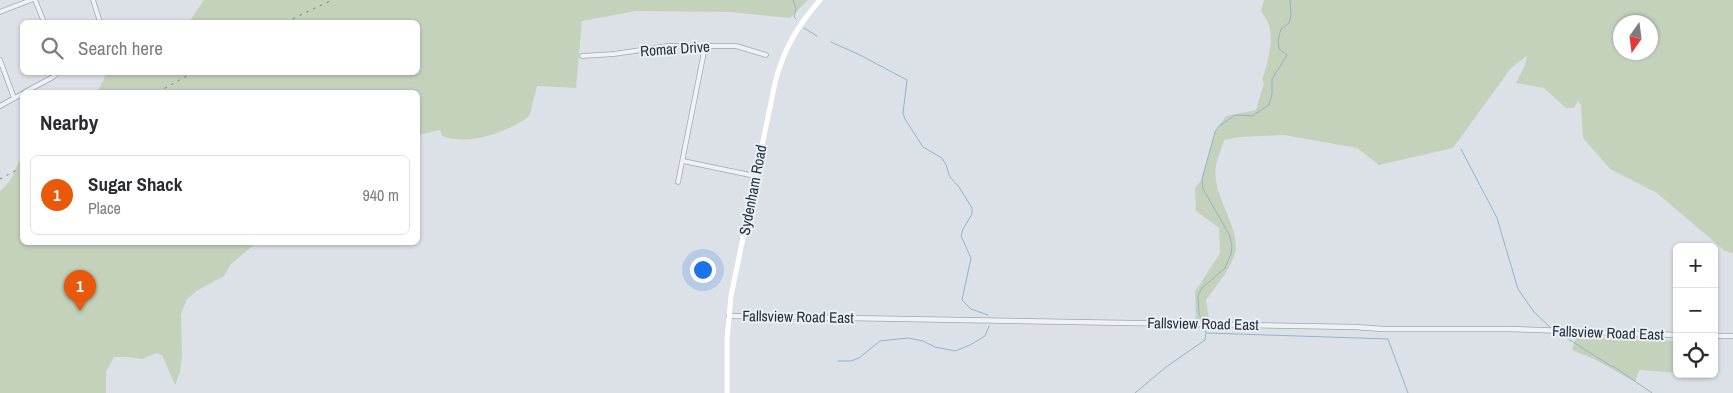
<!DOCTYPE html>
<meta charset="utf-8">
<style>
:root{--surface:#fff;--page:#f2f2f3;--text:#2b2b33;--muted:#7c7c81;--line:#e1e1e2;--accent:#ea580c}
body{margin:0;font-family:"Archivo Narrow",sans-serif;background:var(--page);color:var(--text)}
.controls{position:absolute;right:15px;bottom:15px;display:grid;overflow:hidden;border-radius:8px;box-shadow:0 1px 4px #0004}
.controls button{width:45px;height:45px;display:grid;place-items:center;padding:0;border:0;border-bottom:1px solid var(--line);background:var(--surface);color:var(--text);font:25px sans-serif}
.compass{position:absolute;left:1613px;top:15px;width:45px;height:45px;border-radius:50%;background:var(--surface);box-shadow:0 1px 4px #0004;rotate:194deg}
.you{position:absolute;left:702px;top:269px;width:18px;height:18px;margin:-12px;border:4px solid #fff;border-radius:50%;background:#1a73e8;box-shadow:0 0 0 8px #1a73e833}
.badge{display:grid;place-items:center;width:32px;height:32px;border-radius:50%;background:var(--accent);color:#fff;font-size:16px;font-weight:700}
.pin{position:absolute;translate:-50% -41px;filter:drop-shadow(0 1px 2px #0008)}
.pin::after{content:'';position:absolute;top:26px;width:18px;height:15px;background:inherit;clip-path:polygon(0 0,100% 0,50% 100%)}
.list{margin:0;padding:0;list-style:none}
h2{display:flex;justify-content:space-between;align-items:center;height:65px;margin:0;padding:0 20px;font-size:21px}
h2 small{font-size:16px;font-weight:400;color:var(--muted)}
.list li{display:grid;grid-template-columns:32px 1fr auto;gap:15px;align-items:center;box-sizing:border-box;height:80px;margin:0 10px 10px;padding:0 10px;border:1px solid var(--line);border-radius:8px}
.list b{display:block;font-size:19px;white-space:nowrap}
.list p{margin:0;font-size:16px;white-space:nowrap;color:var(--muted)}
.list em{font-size:16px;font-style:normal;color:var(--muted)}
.icon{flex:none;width:28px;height:28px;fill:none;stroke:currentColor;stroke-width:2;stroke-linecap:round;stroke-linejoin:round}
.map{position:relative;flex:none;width:1733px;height:393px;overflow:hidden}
.search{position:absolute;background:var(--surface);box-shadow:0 1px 4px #0004;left:20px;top:20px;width:400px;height:55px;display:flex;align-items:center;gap:12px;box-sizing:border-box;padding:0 18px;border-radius:8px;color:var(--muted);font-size:19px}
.panel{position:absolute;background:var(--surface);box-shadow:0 1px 4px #0004;left:20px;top:90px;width:400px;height:155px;border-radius:8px}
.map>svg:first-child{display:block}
.green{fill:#c4d2bc;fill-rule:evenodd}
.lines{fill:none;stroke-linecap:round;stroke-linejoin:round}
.stream{stroke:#93b3ca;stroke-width:1}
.minor-casing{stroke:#a1a8b1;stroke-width:5.5}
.tertiary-casing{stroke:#a1a8b1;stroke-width:6}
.minor{stroke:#eef1f5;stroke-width:4}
.tertiary{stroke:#eef1f5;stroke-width:4.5}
.secondary{stroke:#fff;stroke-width:5}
.rail{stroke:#748292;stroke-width:1;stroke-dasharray:2.5 5;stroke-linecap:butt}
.labels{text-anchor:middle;stroke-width:4;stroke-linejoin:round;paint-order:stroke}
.street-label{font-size:15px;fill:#25303e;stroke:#ebf0f5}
</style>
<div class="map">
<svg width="1733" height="393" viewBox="0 0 1733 393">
<rect width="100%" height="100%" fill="#dce1e7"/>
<g class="green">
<path d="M204 0H808L790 18 730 12 636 11 582 21 576 88 537 86 530 114 527 118C504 133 469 146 442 136L440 130 418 135V92H97L104 79 106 73 418 72V22H189Z"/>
<path d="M1264 0H1733V253L1725 251 1657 193 1610 169 1583 138 1581 105 1578 101 1574 108H1566L1544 88 1516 83 1525 65 1527 56 1511 68 1453 148 1379 165 1357 148 1284 135 1240 137 1224 140C1222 149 1217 157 1216 166 1211 191 1236 221 1236 247 1236 262 1215 288 1206 300L1209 319 1196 324 1195 292 1220 253 1219 228 1196 211 1195 188 1202 179 1215 132 1226 116 1256 110 1264 83 1262 80C1267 66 1274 40 1269 25 1268 21 1264 16 1261 11ZM1620 22H1650V52H1620Z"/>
<polygon points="22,155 22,242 256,243 231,264 224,276 198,290 187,299 181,314 182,356 180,372 175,385 162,355 157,353 142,359 126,357 114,357 106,372 106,393 0,393 0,191 10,181"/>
<polygon points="1576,337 1677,341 1677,373 1639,370 1635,382 1596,360 1572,350"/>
</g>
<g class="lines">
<g class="stream">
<polyline points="793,0 796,9 794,17 796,19"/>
<polyline points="804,28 817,36"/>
<polyline points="831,42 858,54 907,80 903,113 905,119 923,147 942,158 946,165 950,177 959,187 972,208 972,214 963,229 961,236 971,258 962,300 971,309 988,315"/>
<polyline points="1461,149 1497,218 1518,289 1534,312 1551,328"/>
<polyline points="1202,323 1199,313 1198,296 1202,288 1225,268 1231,254 1232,246 1229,234 1203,189 1202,179 1215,132 1218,127 1235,115 1252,116 1269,105 1272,94 1272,79 1287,55 1279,49 1278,40 1281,29 1289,23 1291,15 1290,0"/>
<polyline points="1207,333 1388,339 1408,393"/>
<polyline points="1559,333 1611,366 1613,366 1652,393"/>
<polyline points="838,361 851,361 859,358 880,341 908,338 923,341 935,347 955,351 970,345 985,336 989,326"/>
<polyline points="1135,393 1166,367 1205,340 1206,333 1204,326"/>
</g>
<g class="minor-casing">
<g id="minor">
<polyline points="35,0 44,22"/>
<polyline points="93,0 100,22"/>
<polyline points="0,12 31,0"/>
<polyline points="582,56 614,54 668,46 736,46 766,55"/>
<polyline points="0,60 14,98"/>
<polyline points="25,92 53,77 58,72"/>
<polyline points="0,106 22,94"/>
<polyline points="683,161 755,176"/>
<polyline points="678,182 705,47"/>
</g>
</g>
<g class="tertiary-casing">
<g id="tertiary">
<polyline points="729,316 1355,327 1383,329 1509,329 1677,335"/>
<polyline points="1714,336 1733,336"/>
</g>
</g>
<use href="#minor" class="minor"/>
<use href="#tertiary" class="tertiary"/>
<path class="secondary" d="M727 393V340L731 296 775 83C783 50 798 25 820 0"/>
<g class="rail">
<polyline points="286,22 332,0"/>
<polyline points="158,92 194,72"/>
<polyline points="0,179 22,167"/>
</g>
</g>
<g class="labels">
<g class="street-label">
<text transform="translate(675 49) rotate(-4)" y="5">Romar Drive</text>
<text transform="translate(753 190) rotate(-79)" y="5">Sydenham Road</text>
<text transform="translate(798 317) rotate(1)" y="5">Fallsview Road East</text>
<text transform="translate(1203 324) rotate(1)" y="5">Fallsview Road East</text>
<text transform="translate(1608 333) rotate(2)" y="5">Fallsview Road East</text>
</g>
</g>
</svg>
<div class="controls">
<button>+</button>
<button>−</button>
<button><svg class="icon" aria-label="locate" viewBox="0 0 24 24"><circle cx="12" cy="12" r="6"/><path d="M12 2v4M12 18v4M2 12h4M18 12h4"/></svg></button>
</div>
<svg class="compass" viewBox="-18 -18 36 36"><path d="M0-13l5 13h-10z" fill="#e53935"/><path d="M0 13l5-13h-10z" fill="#7c7c81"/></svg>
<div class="you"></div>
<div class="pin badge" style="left:80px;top:311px">1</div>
<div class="search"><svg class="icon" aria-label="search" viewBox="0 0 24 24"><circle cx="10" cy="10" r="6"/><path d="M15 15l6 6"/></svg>Search here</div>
<section class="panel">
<h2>Nearby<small></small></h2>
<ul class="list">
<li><span class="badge">1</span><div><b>Sugar Shack</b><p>Place</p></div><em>940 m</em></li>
</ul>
</section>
</div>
